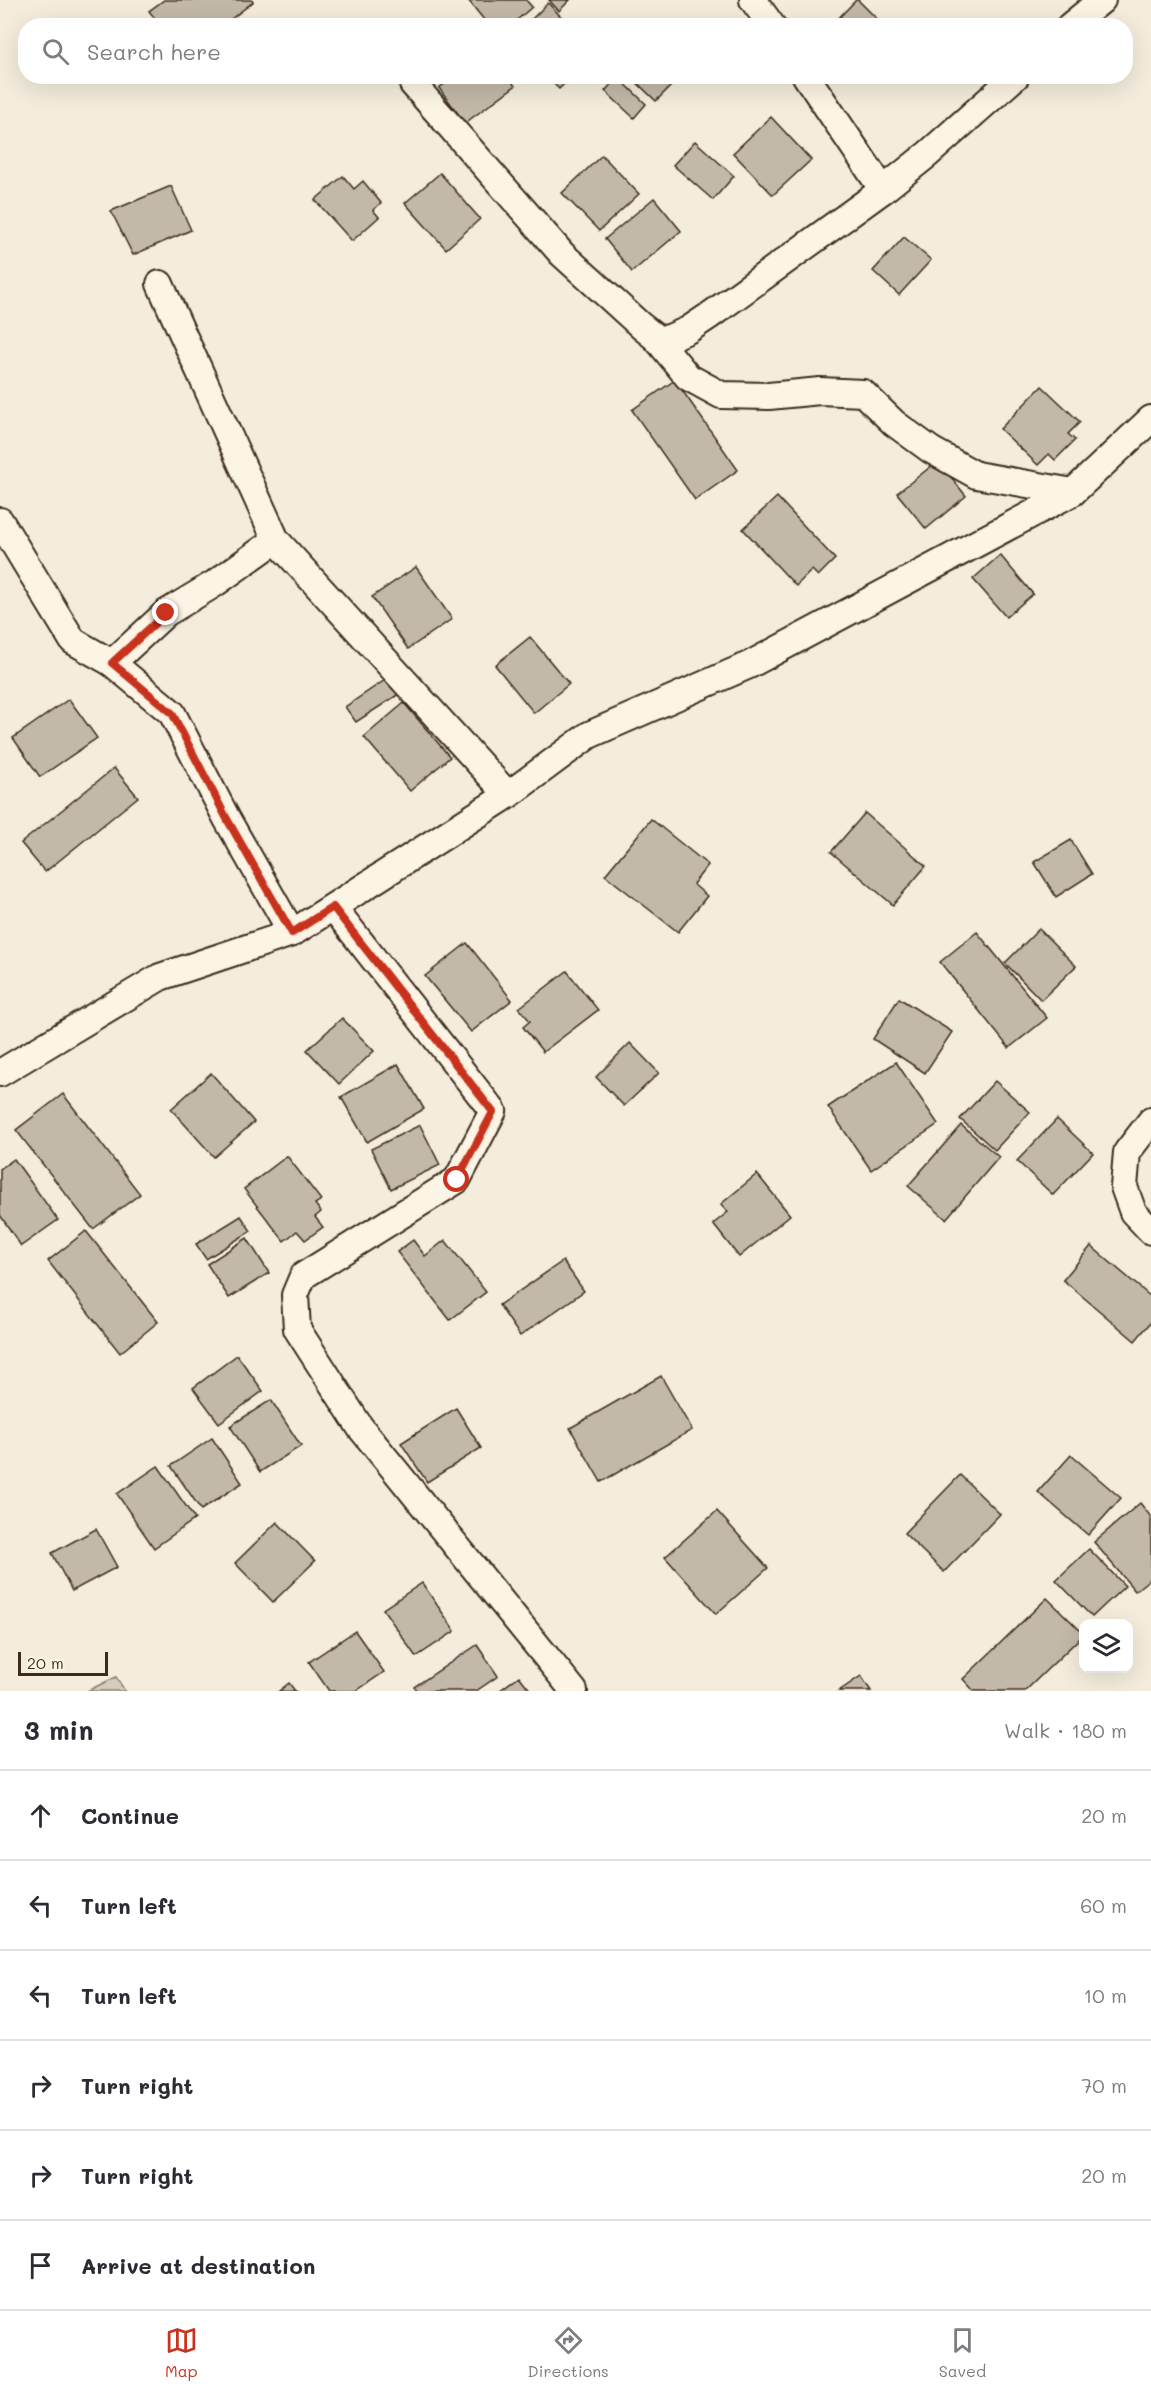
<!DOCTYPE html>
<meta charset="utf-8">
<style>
:root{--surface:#fff;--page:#f2f2f3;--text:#2b2b33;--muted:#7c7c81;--line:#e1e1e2;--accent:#c8321e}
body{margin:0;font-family:Mali,sans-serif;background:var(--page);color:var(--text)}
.controls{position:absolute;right:18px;bottom:18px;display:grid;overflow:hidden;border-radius:12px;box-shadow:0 6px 24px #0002}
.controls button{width:54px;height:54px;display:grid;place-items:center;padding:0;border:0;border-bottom:2px solid var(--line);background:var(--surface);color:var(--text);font:30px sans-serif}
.scale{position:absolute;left:18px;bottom:15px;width:90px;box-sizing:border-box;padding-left:6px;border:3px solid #3b2a1e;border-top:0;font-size:16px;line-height:21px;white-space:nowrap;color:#3b2a1e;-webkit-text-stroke:4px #fcf5e5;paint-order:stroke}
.stop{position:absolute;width:18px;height:18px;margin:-14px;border:4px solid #c8321e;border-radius:50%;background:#fff}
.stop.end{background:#c8321e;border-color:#fff;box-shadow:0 2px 6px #0008}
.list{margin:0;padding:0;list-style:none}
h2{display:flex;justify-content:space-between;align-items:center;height:78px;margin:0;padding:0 24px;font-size:26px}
h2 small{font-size:20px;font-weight:400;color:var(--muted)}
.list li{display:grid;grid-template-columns:39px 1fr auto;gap:18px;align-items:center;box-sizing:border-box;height:90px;padding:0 24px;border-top:2px solid var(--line)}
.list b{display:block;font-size:22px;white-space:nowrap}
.list em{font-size:20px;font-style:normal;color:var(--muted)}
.icon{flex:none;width:33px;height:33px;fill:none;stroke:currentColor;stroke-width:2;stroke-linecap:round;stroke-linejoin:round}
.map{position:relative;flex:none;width:1151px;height:1691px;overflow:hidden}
.search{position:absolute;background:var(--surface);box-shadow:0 6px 24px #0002;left:18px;right:18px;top:18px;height:66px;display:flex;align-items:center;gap:15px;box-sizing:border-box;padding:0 21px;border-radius:24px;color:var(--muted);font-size:22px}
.sheet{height:618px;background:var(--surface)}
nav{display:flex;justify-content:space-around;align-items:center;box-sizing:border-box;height:84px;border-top:2px solid var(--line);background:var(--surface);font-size:16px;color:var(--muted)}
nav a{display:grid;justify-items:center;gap:3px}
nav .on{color:var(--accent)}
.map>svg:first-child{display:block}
.green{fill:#d6cdbd;stroke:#887c6e;stroke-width:1.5}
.building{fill:#c3b9aa;stroke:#3b2a1e;stroke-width:1.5}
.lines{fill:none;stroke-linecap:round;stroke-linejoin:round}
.minor-casing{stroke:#3b2a1e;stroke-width:30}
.minor{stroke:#fcf5e5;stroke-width:26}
.route{stroke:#c8321e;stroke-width:8}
</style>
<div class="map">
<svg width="1151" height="1691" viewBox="0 0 1151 1691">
<rect width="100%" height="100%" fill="#f4eddd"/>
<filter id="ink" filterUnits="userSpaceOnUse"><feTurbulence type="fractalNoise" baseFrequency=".0167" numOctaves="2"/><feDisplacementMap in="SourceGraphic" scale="12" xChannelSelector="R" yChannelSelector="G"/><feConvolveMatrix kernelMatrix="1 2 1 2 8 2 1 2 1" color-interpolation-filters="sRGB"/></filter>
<g filter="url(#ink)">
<polygon class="green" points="116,1677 125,1691 87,1691"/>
<g class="building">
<polygon points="164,0 252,0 253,2 222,26 161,26 149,11"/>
<polygon points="468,0 526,0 532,7 510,26 489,26"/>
<polygon points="549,0 570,0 559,11"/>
<polygon points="856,0 858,0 882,24 831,26"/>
<polygon points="548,3 570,26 525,26"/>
<polygon points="455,76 508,76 515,86 465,123 439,88"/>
<polygon points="546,76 572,76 559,89"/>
<polygon points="630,76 669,76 675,82 656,101"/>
<polygon points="618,77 646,104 634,118 605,91"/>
<polygon points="771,117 811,160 773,195 733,153"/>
<polygon points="695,141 734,176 713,200 673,165"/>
<polygon points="602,155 639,194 599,231 562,193"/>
<polygon points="440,173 480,219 446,249 405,203"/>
<polygon points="343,176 354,189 363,181 381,203 373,210 379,217 352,241 315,200"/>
<polygon points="171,186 191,230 133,255 111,211"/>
<polygon points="654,198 681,231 632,272 605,239"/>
<polygon points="904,237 931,260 899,295 873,271"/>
<polygon points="675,380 738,470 695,500 632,410"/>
<polygon points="1042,386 1080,422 1068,434 1075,440 1055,460 1049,454 1038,465 1000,429"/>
<polygon points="938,461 966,496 926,529 897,493"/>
<polygon points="777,497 835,559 818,576 812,570 796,586 743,529"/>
<polygon points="1000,555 1033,594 1006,617 973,579"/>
<polygon points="416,567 452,619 408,649 372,597"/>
<polygon points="530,637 569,684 534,713 495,665"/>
<polygon points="388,678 399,694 356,722 345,707"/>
<polygon points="69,699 97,738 40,777 13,738"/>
<polygon points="404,703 450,757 410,791 364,737"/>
<polygon points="114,768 138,797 45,872 21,843"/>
<polygon points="865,813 926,866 893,905 831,852"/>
<polygon points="651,819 708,865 693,884 707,896 678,932 605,875"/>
<polygon points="1071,840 1092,874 1056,897 1034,862"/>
<polygon points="1039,929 1076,966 1041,1000 1005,963"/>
<polygon points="977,932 1047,1018 1009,1048 940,962"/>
<polygon points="467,943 512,1000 471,1032 425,976"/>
<polygon points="567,971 598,1010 543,1052 523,1027 530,1021 519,1008"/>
<polygon points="899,998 952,1032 925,1073 873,1039"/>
<polygon points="342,1018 374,1051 339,1084 307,1050"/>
<polygon points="630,1043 659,1073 624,1106 596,1077"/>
<polygon points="896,1062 938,1124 871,1170 828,1107"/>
<polygon points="398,1064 424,1109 367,1142 341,1097"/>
<polygon points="211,1073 254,1122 214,1157 171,1109"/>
<polygon points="995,1081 1030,1112 995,1150 960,1119"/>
<polygon points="63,1094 140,1194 93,1229 16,1130"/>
<polygon points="1057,1119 1093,1153 1053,1195 1017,1161"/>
<polygon points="420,1125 440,1165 391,1189 371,1149"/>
<polygon points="961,1125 999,1157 946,1219 908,1186"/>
<polygon points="287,1156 321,1200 315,1204 321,1212 315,1217 323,1227 305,1240 297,1231 284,1241 244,1189"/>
<polygon points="14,1159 58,1220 21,1246 0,1215 0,1169"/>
<polygon points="757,1174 790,1215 739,1257 713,1224 728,1212 721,1204"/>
<polygon points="241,1216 251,1231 206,1259 196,1244"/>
<polygon points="86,1231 158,1322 120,1353 48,1261"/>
<polygon points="247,1238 269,1273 229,1298 207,1264"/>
<polygon points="413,1240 425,1256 445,1240 486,1292 450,1320 397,1252"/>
<polygon points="1091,1246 1151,1297 1151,1322 1135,1341 1063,1280"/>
<polygon points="563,1261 584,1291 520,1336 499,1305"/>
<polygon points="237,1355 263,1391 219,1423 193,1388"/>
<polygon points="661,1376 692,1430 601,1482 570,1428"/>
<polygon points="271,1400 301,1446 260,1472 230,1426"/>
<polygon points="456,1408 481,1448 427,1482 401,1443"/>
<polygon points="212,1438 242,1483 201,1510 171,1466"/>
<polygon points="1071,1455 1121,1498 1088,1535 1038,1492"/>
<polygon points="158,1466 195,1519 154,1548 117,1494"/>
<polygon points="960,1475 1000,1514 944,1572 904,1533"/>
<polygon points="1140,1503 1151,1517 1151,1578 1135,1591 1094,1542"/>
<polygon points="717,1511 768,1568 716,1614 665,1557"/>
<polygon points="277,1522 315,1561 273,1602 235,1563"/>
<polygon points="96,1529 117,1567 72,1591 52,1553"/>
<polygon points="1089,1549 1125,1586 1092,1617 1056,1580"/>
<polygon points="422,1583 455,1631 416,1657 383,1609"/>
<polygon points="1047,1598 1084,1634 1025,1691 974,1691 963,1679"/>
<polygon points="355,1631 384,1672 356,1691 329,1691 309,1662"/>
<polygon points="477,1645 498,1676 476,1691 417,1691 414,1687"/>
<polygon points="519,1676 531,1691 499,1691"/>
<polygon points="861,1676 871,1691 839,1691"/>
<polygon points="289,1683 295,1691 279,1691"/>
</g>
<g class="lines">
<g class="minor-casing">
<g id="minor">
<polyline points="753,0 772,26"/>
<polyline points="1070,26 1102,0"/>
<polyline points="806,76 883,190"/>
<polyline points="413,84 562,254 641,326 656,338 667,339 688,330 709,316 883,190 928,154 1016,76"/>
<polyline points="160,284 276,540 508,795"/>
<polyline points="656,338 688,377 721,395 769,396 820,391 863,393 894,423 931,450 976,475 1073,492"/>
<polyline points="0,521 73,641 112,663"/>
<polyline points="276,540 214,584 166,613 112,663 172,713 227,819 292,933"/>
<polyline points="333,907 493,1111 457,1180 303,1276 295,1295 297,1329 360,1427 574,1691"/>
<polyline points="0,1073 160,977 292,933 508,795 589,735 749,665 1073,492 1151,419"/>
<polyline points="1151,1121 1127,1152 1124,1187 1133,1212 1151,1231"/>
</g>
</g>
<use href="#minor" class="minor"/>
</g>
</g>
<g class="lines" filter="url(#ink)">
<polyline class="route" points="166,613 112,663 172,713 227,819 292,933 333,907 493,1112 457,1180"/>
</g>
</svg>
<div class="controls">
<button><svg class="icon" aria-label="layers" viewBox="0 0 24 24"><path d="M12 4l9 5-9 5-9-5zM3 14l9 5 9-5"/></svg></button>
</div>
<div class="scale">20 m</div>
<div class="stop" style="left:457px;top:1180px"></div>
<div class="stop end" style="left:166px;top:613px"></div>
<div class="search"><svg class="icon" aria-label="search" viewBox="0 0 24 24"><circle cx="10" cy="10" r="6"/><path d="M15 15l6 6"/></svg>Search here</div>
</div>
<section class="sheet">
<h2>3 min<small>Walk · 180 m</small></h2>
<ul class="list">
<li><svg class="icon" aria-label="ahead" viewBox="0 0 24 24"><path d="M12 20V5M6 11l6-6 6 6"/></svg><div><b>Continue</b></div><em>20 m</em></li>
<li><svg class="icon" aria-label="left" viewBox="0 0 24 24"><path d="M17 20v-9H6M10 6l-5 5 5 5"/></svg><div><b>Turn left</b></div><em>60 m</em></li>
<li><svg class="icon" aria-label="left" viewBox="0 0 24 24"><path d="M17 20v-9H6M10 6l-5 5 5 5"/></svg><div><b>Turn left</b></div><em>10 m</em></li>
<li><svg class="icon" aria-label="right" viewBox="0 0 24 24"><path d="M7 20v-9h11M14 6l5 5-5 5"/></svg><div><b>Turn right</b></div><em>70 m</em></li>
<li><svg class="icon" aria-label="right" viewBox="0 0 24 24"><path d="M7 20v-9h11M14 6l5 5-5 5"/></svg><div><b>Turn right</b></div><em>20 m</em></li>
<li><svg class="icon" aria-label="arrive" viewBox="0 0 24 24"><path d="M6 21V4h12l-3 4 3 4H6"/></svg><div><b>Arrive at destination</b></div></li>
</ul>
</section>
<nav>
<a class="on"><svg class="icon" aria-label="map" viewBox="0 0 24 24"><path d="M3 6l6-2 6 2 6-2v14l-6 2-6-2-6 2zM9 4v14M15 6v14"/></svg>Map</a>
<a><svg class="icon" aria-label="directions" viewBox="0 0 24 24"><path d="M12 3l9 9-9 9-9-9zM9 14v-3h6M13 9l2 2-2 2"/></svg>Directions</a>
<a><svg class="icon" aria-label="saved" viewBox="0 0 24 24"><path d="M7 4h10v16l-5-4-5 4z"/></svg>Saved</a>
</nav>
